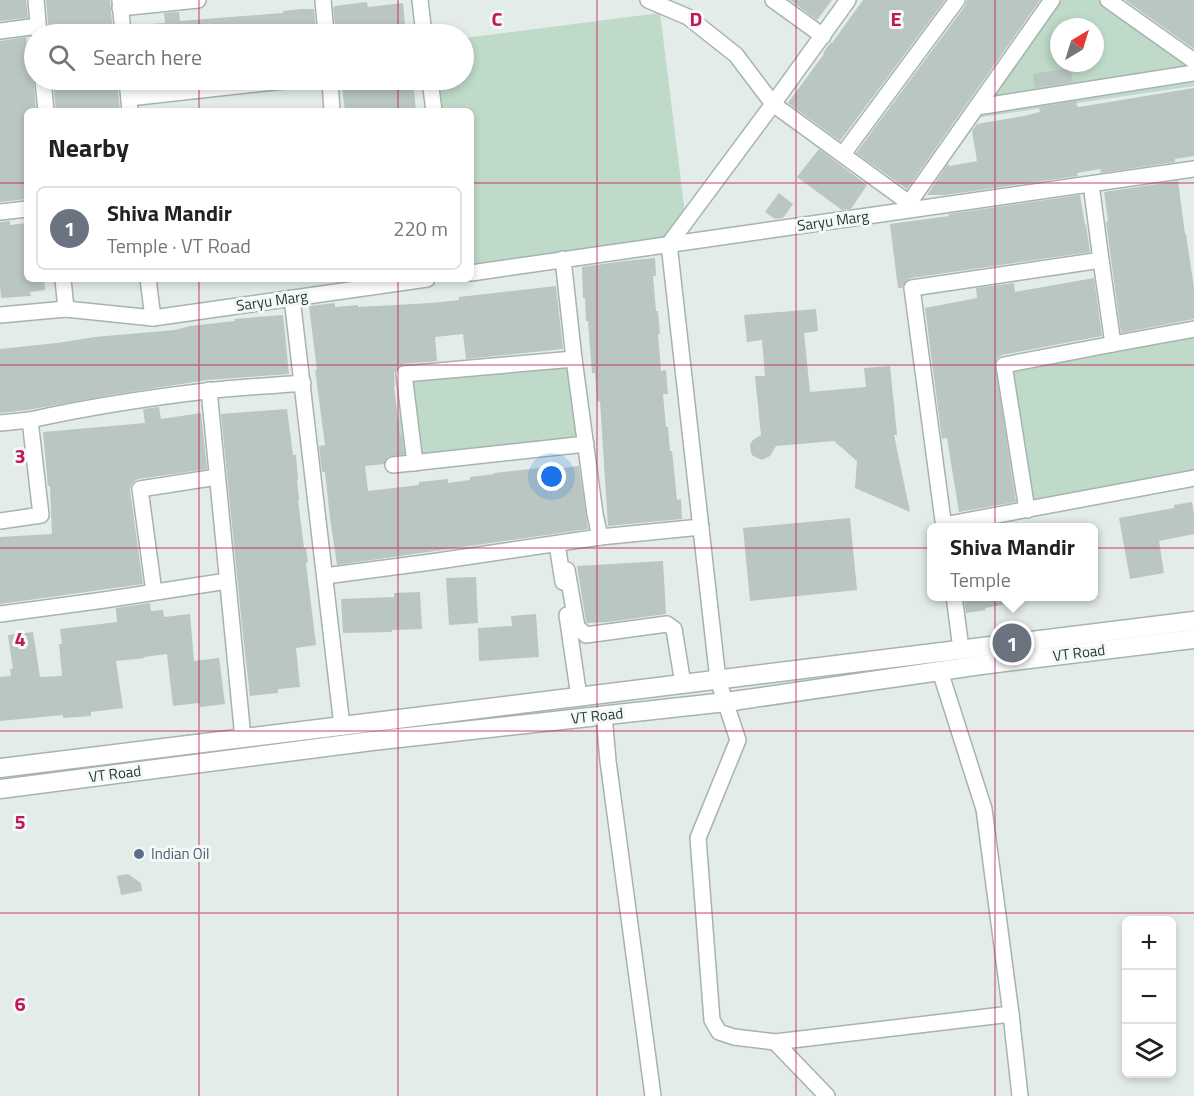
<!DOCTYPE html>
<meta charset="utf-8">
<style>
:root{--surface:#fff;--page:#f2f2f2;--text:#222;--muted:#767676;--line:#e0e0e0;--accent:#7c3aed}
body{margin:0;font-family:"Titillium Web",sans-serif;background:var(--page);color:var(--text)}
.controls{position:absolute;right:18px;bottom:18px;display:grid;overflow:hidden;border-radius:9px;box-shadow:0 3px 9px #0003}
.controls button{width:54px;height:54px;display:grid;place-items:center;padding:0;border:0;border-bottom:2px solid var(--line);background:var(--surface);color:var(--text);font:30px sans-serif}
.compass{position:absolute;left:1050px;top:18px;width:54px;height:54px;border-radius:50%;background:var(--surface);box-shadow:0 3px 9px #0003;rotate:38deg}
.you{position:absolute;left:552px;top:477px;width:21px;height:21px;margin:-15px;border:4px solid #fff;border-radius:50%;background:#1a73e8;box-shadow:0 0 0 9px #1a73e833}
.badge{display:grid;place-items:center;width:39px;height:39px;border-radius:50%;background:var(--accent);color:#fff;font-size:20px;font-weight:700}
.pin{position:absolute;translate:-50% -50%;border:3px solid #fff;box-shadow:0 2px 6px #0006}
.popup{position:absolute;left:927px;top:523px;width:171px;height:78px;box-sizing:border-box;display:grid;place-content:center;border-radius:9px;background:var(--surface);filter:drop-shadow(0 2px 4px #0005);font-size:20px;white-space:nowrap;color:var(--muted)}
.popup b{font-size:22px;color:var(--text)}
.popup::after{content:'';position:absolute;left:50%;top:100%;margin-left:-12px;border:12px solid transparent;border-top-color:var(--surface)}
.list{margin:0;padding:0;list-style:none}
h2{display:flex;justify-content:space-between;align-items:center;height:78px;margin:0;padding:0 24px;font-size:26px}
h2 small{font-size:20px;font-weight:400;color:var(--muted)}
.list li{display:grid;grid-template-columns:39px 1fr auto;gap:18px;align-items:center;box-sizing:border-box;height:84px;margin:0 12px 12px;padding:0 12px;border:2px solid var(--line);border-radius:9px}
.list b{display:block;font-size:22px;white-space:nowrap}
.list p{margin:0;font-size:20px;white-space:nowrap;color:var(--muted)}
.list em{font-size:20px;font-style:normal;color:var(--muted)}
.icon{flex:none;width:33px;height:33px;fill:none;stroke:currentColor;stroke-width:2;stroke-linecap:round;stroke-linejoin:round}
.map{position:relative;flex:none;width:1194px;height:1096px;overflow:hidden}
.search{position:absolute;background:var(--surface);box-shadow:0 3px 9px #0003;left:24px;top:24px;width:450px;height:66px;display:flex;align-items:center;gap:15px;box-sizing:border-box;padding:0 21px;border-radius:33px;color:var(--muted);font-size:22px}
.panel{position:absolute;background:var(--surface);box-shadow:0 3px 9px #0003;left:24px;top:108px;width:450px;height:174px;border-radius:9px}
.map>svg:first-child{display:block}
.green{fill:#bfdac8;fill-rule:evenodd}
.building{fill:#b9c6c2}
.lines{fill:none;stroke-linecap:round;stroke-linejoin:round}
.minor-casing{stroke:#a6b3af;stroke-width:18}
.tertiary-casing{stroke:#a6b3af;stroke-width:21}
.minor{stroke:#fff;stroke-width:15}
.tertiary{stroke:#fff;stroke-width:18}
.grid{fill:none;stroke:#c2185b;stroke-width:1.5;stroke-opacity:0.55}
.service-dot{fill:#5c6f8a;stroke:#f4f8f6;stroke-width:2}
.labels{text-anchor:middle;stroke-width:6;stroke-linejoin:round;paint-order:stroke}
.street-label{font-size:15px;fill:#253b37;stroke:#f4f8f6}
.service-label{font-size:15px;fill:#4e5e75;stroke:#f4f8f6;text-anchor:start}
.grid-label{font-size:20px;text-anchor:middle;font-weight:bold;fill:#c2185b;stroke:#f4f8f6;stroke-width:6;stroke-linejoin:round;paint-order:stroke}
</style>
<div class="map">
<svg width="1194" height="1096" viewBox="0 0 1194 1096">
<rect width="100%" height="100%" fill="#e3ece8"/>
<g class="green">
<path d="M1052 0H1108L1194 61V86L969 119ZM1059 27H1095V63H1059Z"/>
<polygon points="660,13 686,222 669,244 471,273 471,111 434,111 430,80 464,80 464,38"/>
<polygon points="1194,330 1194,478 1027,510 1004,365"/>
<polygon points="574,359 586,444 393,465 404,374"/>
</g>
<g class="building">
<polygon points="0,0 26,0 28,18 0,21"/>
<polygon points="46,0 110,0 113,34 49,34"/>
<polygon points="790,0 832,0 817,20"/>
<polygon points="863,0 945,0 840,141 788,103 824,54 823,53 831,42 832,43"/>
<polygon points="967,0 1040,0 907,189 856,153 965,6"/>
<polygon points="1125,0 1194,0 1194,49"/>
<polygon points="367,2 368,7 403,3 406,34 336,34 333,8 335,6"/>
<polygon points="301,9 314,9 316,34 133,34 133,25 165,23 164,13 179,12 180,21 283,13 283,11"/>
<polygon points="26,37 29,72 33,72 36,111 27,111 27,199 0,202 0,41"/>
<polygon points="1070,68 1073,82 1035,88 1033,74"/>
<polygon points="53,80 117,80 120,111 56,111"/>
<polygon points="137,80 172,80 173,83 138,87"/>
<polygon points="341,80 413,80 416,111 345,111"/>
<polygon points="1194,88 1194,156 1175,159 1175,162 1101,173 1100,169 1077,173 1078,176 945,195 927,195 948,164 949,166 977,161 972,131 977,124 1024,116 1040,112 1039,107 1076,101 1077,106 1079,107"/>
<polygon points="819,149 867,185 851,209 842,210 797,177"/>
<polygon points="1178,181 1185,234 1186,234 1194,288 1194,319 1121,333 1106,222 1108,221 1104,192"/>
<polygon points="779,193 793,204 783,218 775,219 765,212"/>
<polygon points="1080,195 1085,225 1086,225 1090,252 911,278 906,281 902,288 898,288 890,224 949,216 948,214"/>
<polygon points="10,221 10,225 27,223 27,279 44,279 45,290 30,292 31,296 1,298 0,283 0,222"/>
<polygon points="655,258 656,276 653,276 656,311 658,311 660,334 658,334 661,371 666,370 668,394 663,394 666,427 668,427 670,451 672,451 677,500 681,499 682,519 608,526 600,401 597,402 595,373 592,373 588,321 586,321 585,298 583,298 582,267 625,261"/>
<polygon points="1094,278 1102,336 1002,355 997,358 995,362 1016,502 959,512 947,438 942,439 925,308 977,298 976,288 1014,283 1015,292"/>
<polygon points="556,286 563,349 466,359 463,334 435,337 437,361 403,364 398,366 394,373 395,385 394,386 400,436 402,436 404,454 388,457 384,464 365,466 368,491 419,485 419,482 448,479 448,483 470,480 470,477 495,474 494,473 548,467 548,470 579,466 588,529 337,565 330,518 325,472 322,472 319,446 325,445 315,370 317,370 309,306 335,303 335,307 358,305 358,307 431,303 459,300 459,297"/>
<polygon points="816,309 818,331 804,333 810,392 866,387 864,368 890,366 897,435 894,435 910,512 855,488 857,461 834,441 776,446 770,456 762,460 753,456 751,453 750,444 753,440 761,435 755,376 765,376 762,340 747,342 744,315"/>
<polygon points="283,315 289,374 207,380 116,394 28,410 0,413 0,349 57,343 95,337 175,330 190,326 235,321 234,319"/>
<polygon points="159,407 161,419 201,413 207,469 138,479 134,481 131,485 130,490 143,584 0,604 0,537 52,534 50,486 48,486 43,432 145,423 143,409"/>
<polygon points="287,409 293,455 296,455 298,480 297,480 299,500 298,500 304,548 306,548 308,562 306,563 316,645 296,648 300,687 278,689 278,693 250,696 242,626 221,414"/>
<polygon points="1192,502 1194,515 1194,534 1159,541 1164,573 1130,579 1119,518 1174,508 1174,505"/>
<polygon points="850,518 857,590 750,601 743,528"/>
<polygon points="663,561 666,614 608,622 587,623 586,622 577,566"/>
<polygon points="476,577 478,623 449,625 446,578"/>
<polygon points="420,592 422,629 392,630 392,632 343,633 341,599 394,597 394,593"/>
<polygon points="964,597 1012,597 1012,603 985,608 986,610 966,613"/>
<polygon points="150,603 151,611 163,610 164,617 190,614 194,661 219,658 225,704 200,707 199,703 173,706 167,654 144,657 145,658 116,661 123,708 91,712 91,716 63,718 63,715 0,721 0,677 11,676 10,669 13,669 8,635 33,632 40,677 62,676 59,644 62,644 60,629 117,622 116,608"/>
<polygon points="536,614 539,657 479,661 478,628 512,626 511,616"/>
<polygon points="128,874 141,883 142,891 121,895 117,876"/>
</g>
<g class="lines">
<g class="minor-casing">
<g id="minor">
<polyline points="36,0 39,34"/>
<polyline points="120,0 123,34"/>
<polyline points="323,0 326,34"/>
<polyline points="420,0 424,34"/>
<polyline points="648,0 688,17 736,55 773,104 909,203 914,209"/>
<polyline points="773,0 823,36"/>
<polyline points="848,0 773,104 669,244 718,680 738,740 698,838 712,1020 719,1032 734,1037 775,1042 1011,1014"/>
<polyline points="1108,0 1194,61"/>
<polyline points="120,8 198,0"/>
<polyline points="0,31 38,26"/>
<polyline points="43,80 46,111"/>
<polyline points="127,80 130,111"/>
<polyline points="330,80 332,111"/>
<polyline points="430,80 434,111"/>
<polyline points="129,98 293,80"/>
<polyline points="977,107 1194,73"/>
<polyline points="843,154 957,0"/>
<polyline points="1091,184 1101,260 1113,344"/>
<polyline points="909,203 1052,0"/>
<polyline points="0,212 27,209"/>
<polyline points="471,273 1194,169"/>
<polyline points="63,279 66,309"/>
<polyline points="148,279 153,318"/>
<polyline points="292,298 342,726"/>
<polyline points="0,315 66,309 153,318 427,279"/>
<polyline points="209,390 243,738"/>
<polyline points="0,423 30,420"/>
<polyline points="415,463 404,374 574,359"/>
<polyline points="393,465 586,444"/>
<polyline points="1027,510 1004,365 1113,344 1194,329"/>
<path d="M0 521 41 515 30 420C88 407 147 398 206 391 238 387 271 386 303 383"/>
<polyline points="944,525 1194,478"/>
<polyline points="944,528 912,288 1101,260"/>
<polyline points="600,537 701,527"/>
<polyline points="557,544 563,582"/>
<polyline points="567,570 577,627 586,635 667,624 674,629 683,684"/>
<polyline points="325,576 431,562 600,537 595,514 574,359 563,259"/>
<polyline points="154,592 140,489 217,477"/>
<polyline points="954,596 961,649"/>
<polyline points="0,614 104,600 227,581"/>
<polyline points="567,615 579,697"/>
<polyline points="940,671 984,809 1011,1014 1020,1096"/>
<polyline points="604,715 608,761 653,1096"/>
<polyline points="775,1042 827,1096"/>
</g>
</g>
<g class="tertiary-casing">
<g id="tertiary">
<polyline points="0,768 1194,621"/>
<polyline points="0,789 372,741 726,702 981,665 1194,639"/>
</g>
</g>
<use href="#minor" class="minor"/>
<use href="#tertiary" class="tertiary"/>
</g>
<path class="grid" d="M199 0V34M398 0V34M597 0V1096M796 0V1096M995 0V1096M199 80V111M398 80V111M0 183H27M471 183H1194M199 279V1096M398 279V1096M0 365H1194M0 548H1194M0 731H1194M0 913H1194"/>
<circle class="service-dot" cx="139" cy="854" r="6"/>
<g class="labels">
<g class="street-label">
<text transform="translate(833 221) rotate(-8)" y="5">Saryu Marg</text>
<text transform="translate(272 301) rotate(-8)" y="5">Saryu Marg</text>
<text transform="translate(1079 653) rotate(-7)" y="5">VT Road</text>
<text transform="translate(597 716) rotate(-6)" y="5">VT Road</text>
<text transform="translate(115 774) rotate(-7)" y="5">VT Road</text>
</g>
<g class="service-label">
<text x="151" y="859">Indian Oil</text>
</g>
</g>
<g class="grid-label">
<text x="497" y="26">C</text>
<text x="696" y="26">D</text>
<text x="896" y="26">E</text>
<text x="20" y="463">3</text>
<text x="20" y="646">4</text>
<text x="20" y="829">5</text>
<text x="20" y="1011">6</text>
</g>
</svg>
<div class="controls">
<button>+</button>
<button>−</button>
<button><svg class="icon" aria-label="layers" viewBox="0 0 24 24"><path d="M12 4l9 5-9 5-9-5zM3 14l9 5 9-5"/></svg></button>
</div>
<svg class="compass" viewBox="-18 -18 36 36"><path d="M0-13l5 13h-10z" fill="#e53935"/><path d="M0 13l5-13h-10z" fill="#767676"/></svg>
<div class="you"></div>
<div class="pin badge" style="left:1012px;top:643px;background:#6b7280">1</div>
<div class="popup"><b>Shiva Mandir</b>Temple</div>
<div class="search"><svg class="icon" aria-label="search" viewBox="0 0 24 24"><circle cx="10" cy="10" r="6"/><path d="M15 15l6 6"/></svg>Search here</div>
<section class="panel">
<h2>Nearby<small></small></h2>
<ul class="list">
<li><span class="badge" style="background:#6b7280">1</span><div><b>Shiva Mandir</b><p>Temple · VT Road</p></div><em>220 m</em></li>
</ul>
</section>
</div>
